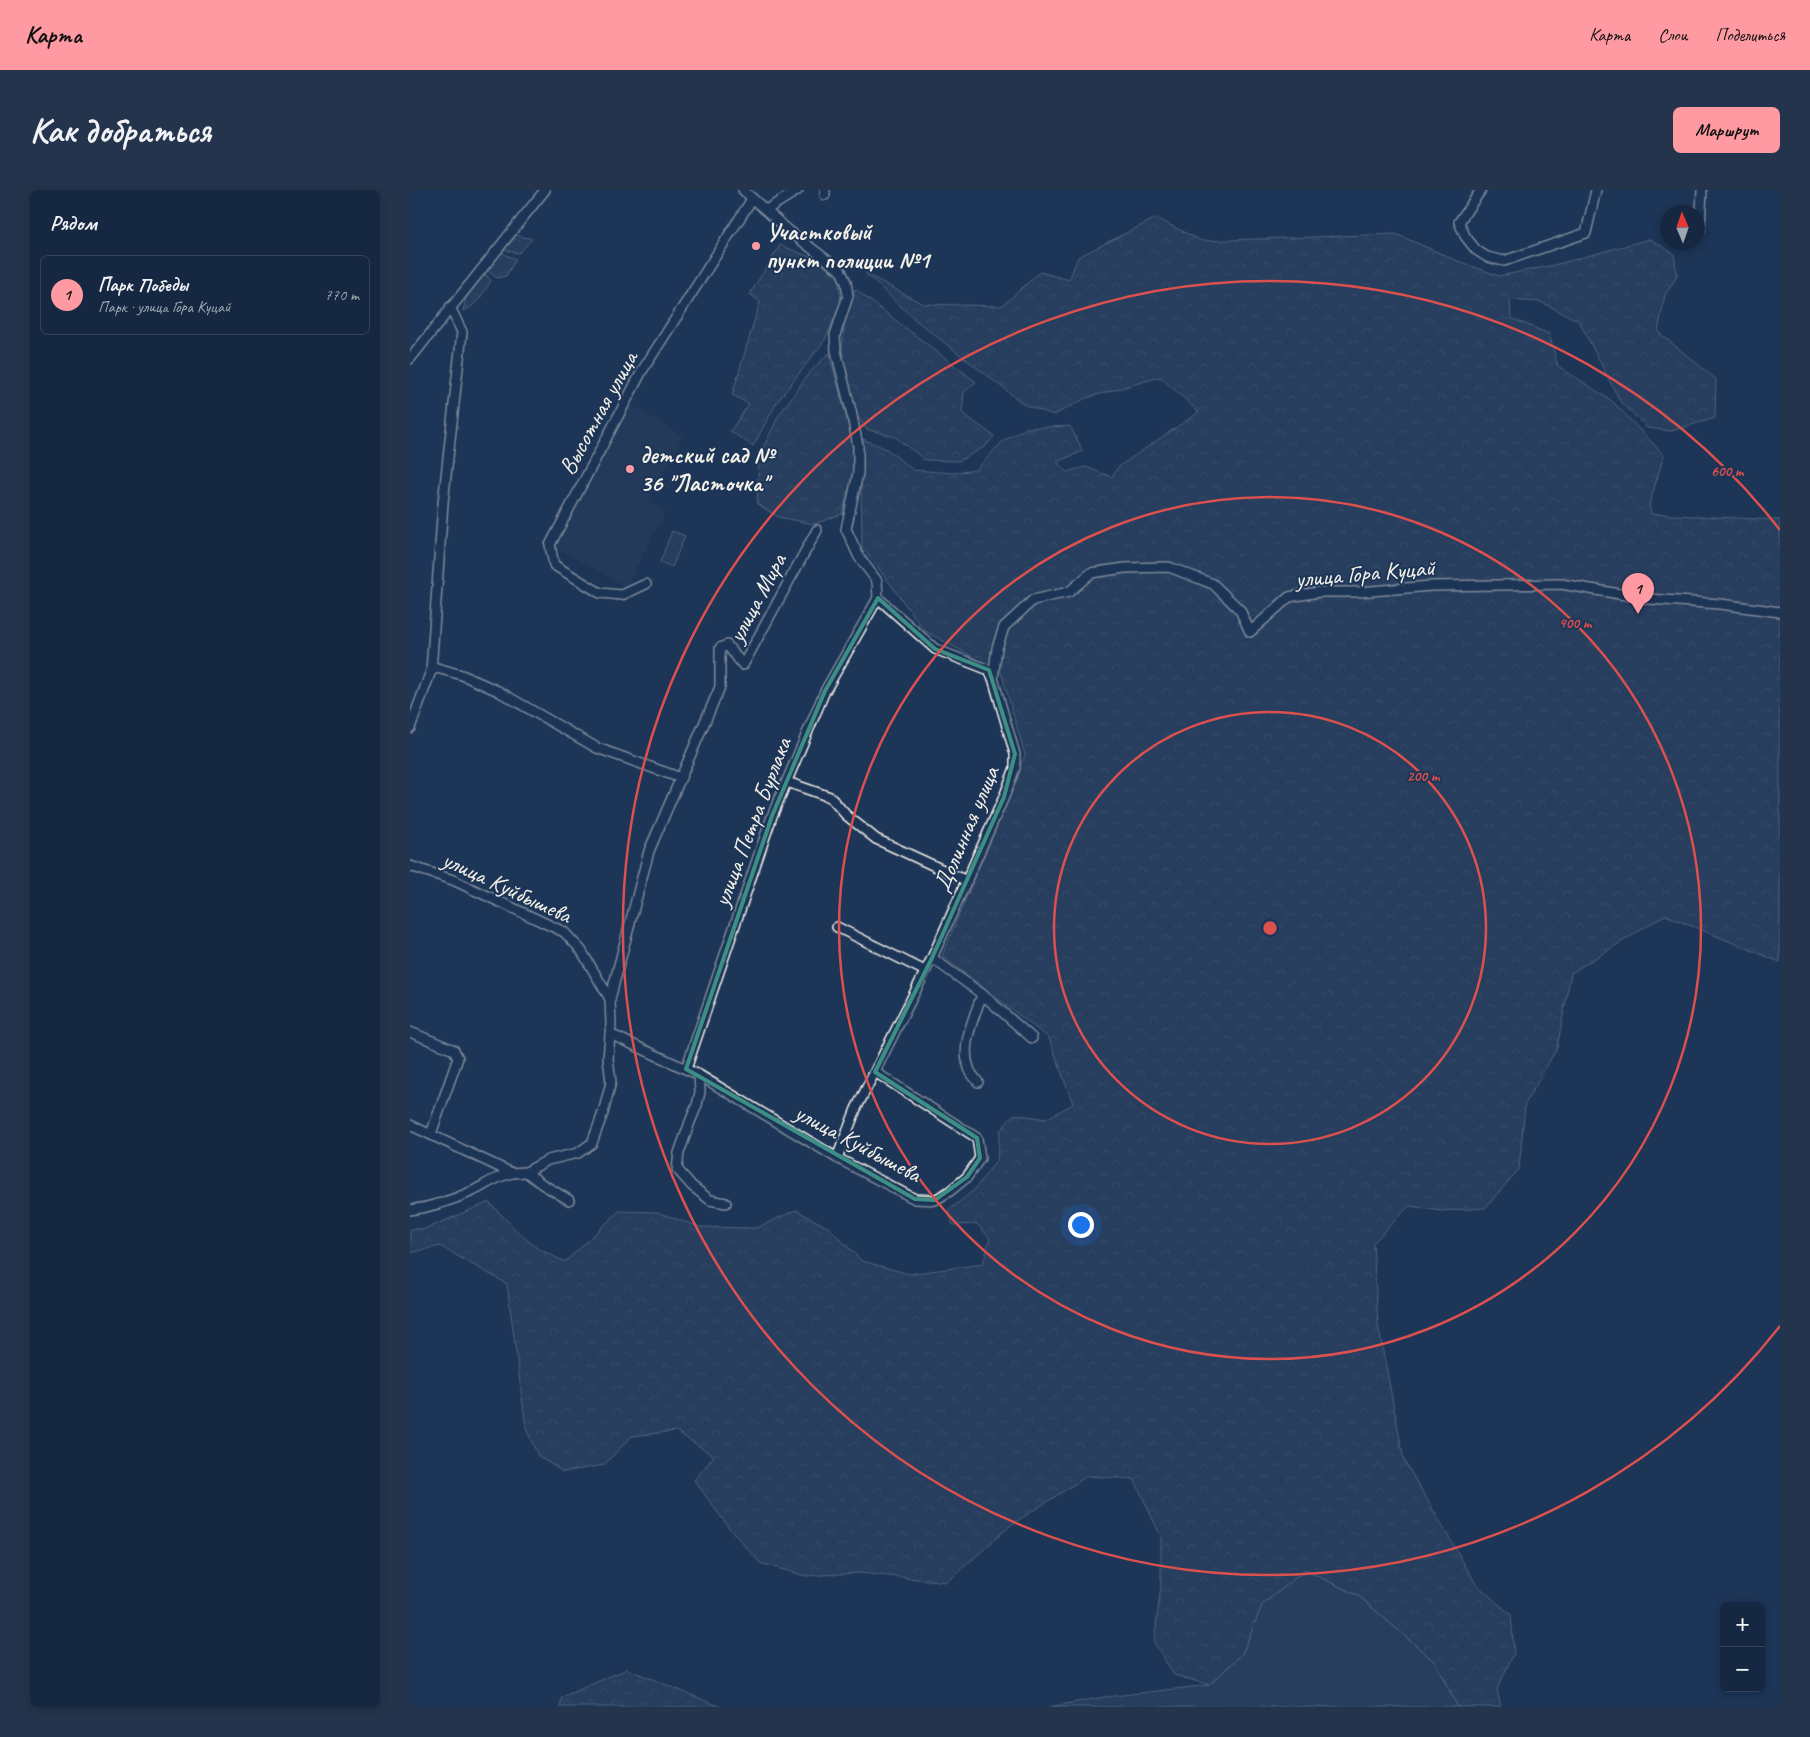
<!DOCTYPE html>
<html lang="ru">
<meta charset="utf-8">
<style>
:root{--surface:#162841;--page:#23344c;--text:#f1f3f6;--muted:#9ea6b1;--line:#35445a;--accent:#ff9aa2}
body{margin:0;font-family:Caveat,sans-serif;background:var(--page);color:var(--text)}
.controls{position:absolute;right:15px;bottom:15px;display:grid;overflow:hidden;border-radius:8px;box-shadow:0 2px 8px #0003}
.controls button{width:45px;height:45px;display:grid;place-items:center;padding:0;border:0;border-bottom:1px solid var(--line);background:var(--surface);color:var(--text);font:25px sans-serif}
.compass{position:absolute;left:1250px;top:15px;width:45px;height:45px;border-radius:50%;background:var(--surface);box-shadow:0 2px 8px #0003;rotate:358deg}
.you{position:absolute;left:670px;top:1034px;width:18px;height:18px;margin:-12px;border:4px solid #fff;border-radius:50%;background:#1a73e8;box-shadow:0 0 0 8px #1a73e833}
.badge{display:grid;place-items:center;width:32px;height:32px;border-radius:50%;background:var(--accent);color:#111;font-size:16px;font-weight:700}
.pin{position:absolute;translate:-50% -41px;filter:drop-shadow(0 1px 2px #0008)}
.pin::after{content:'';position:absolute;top:26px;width:18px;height:15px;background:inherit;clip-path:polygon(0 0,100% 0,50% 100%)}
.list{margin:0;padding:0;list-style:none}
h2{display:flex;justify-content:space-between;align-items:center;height:65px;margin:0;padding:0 20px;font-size:21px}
h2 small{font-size:16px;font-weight:400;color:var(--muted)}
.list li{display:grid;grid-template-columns:32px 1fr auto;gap:15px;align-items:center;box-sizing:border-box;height:80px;margin:0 10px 10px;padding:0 10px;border:1px solid var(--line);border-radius:8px}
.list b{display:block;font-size:19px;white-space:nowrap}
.list p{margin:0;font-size:16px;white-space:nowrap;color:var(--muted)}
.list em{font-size:16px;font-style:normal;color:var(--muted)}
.map{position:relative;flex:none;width:1370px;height:1517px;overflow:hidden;border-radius:8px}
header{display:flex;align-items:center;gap:30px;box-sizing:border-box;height:70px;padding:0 25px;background:var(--accent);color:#111}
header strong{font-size:24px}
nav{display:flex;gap:28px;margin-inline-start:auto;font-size:18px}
.intro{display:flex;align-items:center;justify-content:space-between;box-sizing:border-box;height:120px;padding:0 30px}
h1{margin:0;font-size:35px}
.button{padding:12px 22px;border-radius:8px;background:var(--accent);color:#111;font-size:18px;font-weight:700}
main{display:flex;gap:30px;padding:0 30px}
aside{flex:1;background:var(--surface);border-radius:8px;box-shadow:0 2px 8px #0003}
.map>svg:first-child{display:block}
.built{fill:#2a4060}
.grass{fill:#354a67;stroke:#949ea8}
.forest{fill:url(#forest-crowns);stroke:#949ea8}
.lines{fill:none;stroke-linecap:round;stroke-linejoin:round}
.minor-casing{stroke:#f4f1e8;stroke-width:12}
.minor{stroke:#1d3557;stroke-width:9}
.marked{fill:none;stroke:#3d8f86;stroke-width:4;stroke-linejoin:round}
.ring{fill:none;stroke:#dc504e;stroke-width:2.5}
.poi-dot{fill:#ff9aa2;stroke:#1d3557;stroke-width:2}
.labels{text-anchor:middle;stroke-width:4;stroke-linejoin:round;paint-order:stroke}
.poi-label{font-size:24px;font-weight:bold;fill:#f4f1e8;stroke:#1d3557;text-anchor:start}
.street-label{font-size:24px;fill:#f4f1e8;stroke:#1d3557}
.centre{fill:#dc504e;stroke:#1d3557;stroke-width:2.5}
.ring-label{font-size:15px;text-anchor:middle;font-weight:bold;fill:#dc504e;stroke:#1d3557;stroke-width:4;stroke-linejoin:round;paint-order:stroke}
</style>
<header>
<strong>Карта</strong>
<nav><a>Карта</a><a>Слои</a><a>Поделиться</a></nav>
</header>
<div class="intro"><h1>Как добраться</h1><a class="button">Маршрут</a></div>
<main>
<aside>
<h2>Рядом<small></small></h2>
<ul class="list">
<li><span class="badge">1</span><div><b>Парк Победы</b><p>Парк · улица Гора Куцай</p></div><em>770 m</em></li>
</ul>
</aside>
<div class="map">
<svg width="1370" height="1517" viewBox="0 0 1370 1517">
<defs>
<pattern id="forest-crowns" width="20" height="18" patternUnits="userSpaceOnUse" patternTransform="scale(1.25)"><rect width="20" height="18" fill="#354a67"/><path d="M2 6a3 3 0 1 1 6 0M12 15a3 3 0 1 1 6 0" fill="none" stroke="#53657d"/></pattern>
</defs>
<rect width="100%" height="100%" fill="#1d3557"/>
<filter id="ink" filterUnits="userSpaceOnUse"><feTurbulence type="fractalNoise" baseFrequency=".02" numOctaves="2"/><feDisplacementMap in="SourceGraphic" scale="10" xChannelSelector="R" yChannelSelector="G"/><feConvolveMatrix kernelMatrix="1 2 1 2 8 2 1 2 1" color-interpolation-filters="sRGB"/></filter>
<g filter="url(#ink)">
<polygon class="built" points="220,214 273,246 238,312 256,321 216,397 144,356"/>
<g class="grass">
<polygon points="262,341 275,346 262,377 250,372"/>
<polygon points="895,1380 949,1406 1025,1472 1048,1517 639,1517 695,1507 799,1495 832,1464 852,1415"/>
</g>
<g class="forest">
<polygon points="746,28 792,51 986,44 1048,71 1089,86 1144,75 1240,49 1264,64 1267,86 1255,105 1248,142 1306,189 1305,228 1261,241 1237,238 1210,211 1169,131 1131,112 1100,110 1101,128 1139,144 1148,176 1202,211 1254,265 1239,315 1241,324 1370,330 1370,772 1255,725 1161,783 1147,858 1115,914 1109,979 1075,1018 1031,1021 999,1016 963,1053 968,1135 994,1270 1066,1394 1101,1425 1104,1463 1087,1499 1091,1517 1048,1517 1025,1472 949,1406 895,1380 852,1415 832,1464 799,1495 764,1485 744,1452 751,1395 751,1347 724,1289 677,1286 601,1335 537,1392 449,1383 395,1386 350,1373 320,1339 284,1290 304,1266 266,1241 222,1246 194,1275 153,1282 128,1266 116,1238 97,1094 30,1056 0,1063 0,1039 15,1039 79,1012 107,1041 127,1058 155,1072 209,1021 246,1022 290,1037 346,1038 386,1020 419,1038 452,1071 499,1084 573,1074 580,1048 567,1034 543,1035 538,1021 564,1000 587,970 590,941 604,924 636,929 663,914 639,848 532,766 615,565 591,482 515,441 452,356 451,295 453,249 477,259 503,280 542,283 566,280 592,252 616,238 660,236 673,261 647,272 656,282 676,277 702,287 708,277 789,222 750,187 676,208 644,225 615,215 508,132 455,83 513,114 592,116 630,82 659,90 668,67"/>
<polygon points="102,44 122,49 109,63 98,61 93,58"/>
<polygon points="370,55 405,69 429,87 431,113 415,150 367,212 343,256 320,241 339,214 322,205 350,112 340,104"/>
<polygon points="89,61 98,66 106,69 96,86 87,88 78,81 82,70"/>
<path d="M74 82 81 91C74 102 66 117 53 121L56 108Z"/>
<polygon points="445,99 566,192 554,202 552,223 584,246 576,256 549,271 515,270 485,247 456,239 448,227 431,168 435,129"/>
<polygon points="419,163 442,248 444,284 432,324 404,334 368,327 347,314 349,266 369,225 399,183"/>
<polygon points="217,1479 311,1517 150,1517 152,1507"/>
</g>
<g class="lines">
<g class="minor-casing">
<g id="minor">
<polyline points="333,0 378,40 431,81 436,92 438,106 425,145 426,161 441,221 448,256 448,283 436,339 449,367 467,391 468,408 525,459 579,480 583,488 605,564 605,578 594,607 522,768 446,919 427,968"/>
<polyline points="1071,0 1049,32 1055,46 1066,60 1077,67 1094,71 1176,43 1186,0"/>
<polyline points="415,5 415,0"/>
<polyline points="356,20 388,0"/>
<polyline points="1290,39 1292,0"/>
<polyline points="0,169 135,0"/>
<polyline points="236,394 212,405 190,403 144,375 140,355 232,181 342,9"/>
<polyline points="21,481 27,478 52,485 88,501 187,558 271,588"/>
<polyline points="583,488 587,458 594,437 623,410 659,402 681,383 715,378 759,377 803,394 830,420 840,442 879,407 909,402 949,402 1021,396 1151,394 1239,409 1310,414 1370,422"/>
<polyline points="0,538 21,481 33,313 52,142 40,117"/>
<polyline points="377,592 420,607 436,625 466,649 557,691"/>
<polyline points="0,676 43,690 154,742 171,760 200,809 201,834 198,868 201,892 193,923 182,953 168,963 138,970 116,982"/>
<polyline points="427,737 515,781"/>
<polyline points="522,768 572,804 622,848"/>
<polyline points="200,809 239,661 310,497 310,458 317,455 333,475 407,340"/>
<polyline points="0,842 44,860 48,868 21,944"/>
<polyline points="200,844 289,885 427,968 505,1009 525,1010 540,1001 557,987 570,968 567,948 465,882"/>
<polyline points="276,879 362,626 415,501 468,408"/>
<polyline points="289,885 290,902 287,915 280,932 269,963 267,979 282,996 300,1010 316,1013"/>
<path d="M568 892C565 888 560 883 559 878 550 855 565 826 572 804"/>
<polyline points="0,935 102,983 116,982 132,994 159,1010"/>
<path d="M0 1020C22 1017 43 1010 63 1001 77 994 85 987 102 983"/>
</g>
</g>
<use href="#minor" class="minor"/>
</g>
</g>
<path d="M0 0H1370V1517H0ZM468 408 525 459 579 480 605 564 594 607 522 768 465 882 567 948 570 968 557 987 525 1010 505 1009 276 879 362 626 415 501Z" fill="#1d3557" fill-opacity=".55" fill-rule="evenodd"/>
<path class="marked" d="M468 408 525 459 579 480 605 564 594 607 522 768 465 882 567 948 570 968 557 987 525 1010 505 1009 276 879 362 626 415 501Z"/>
<g class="ring">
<circle cx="860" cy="738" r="216"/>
<circle cx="860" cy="738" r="431"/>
<path d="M1370 1136A647 647 0 1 1 1370 340"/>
</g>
<g class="poi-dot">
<circle cx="346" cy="56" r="5"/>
<circle cx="220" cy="279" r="5"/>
</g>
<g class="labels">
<g class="poi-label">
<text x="356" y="50">Участковый<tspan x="356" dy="28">пункт полиции №1</tspan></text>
<text x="230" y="273">детский сад №<tspan x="230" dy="28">36 "Ласточка"</tspan></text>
</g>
<g class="street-label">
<text transform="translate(188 223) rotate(-61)" y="8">Высотная улица</text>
<text transform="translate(955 383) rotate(-5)" y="8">улица Гора Куцай</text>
<text transform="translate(347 408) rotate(-62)" y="8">улица Мира</text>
<text transform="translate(342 632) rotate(-69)" y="8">улица Петра Бурлака</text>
<text transform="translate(556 639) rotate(-67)" y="8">Долинная улица</text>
<text transform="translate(97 697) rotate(25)" y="8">улица Куйбышева</text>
<text transform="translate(448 953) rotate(28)" y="8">улица Куйбышева</text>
</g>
</g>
<circle cx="860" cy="738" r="8" class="centre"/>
<g class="ring-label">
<text x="1317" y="286">600 m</text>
<text x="1165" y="438">400 m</text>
<text x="1013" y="591">200 m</text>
</g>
</svg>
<div class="controls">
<button>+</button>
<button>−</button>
</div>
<svg class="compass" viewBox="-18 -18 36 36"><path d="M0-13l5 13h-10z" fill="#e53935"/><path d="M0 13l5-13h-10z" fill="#9ea6b1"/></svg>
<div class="you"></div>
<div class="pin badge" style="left:1228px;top:424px">1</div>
</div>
</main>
